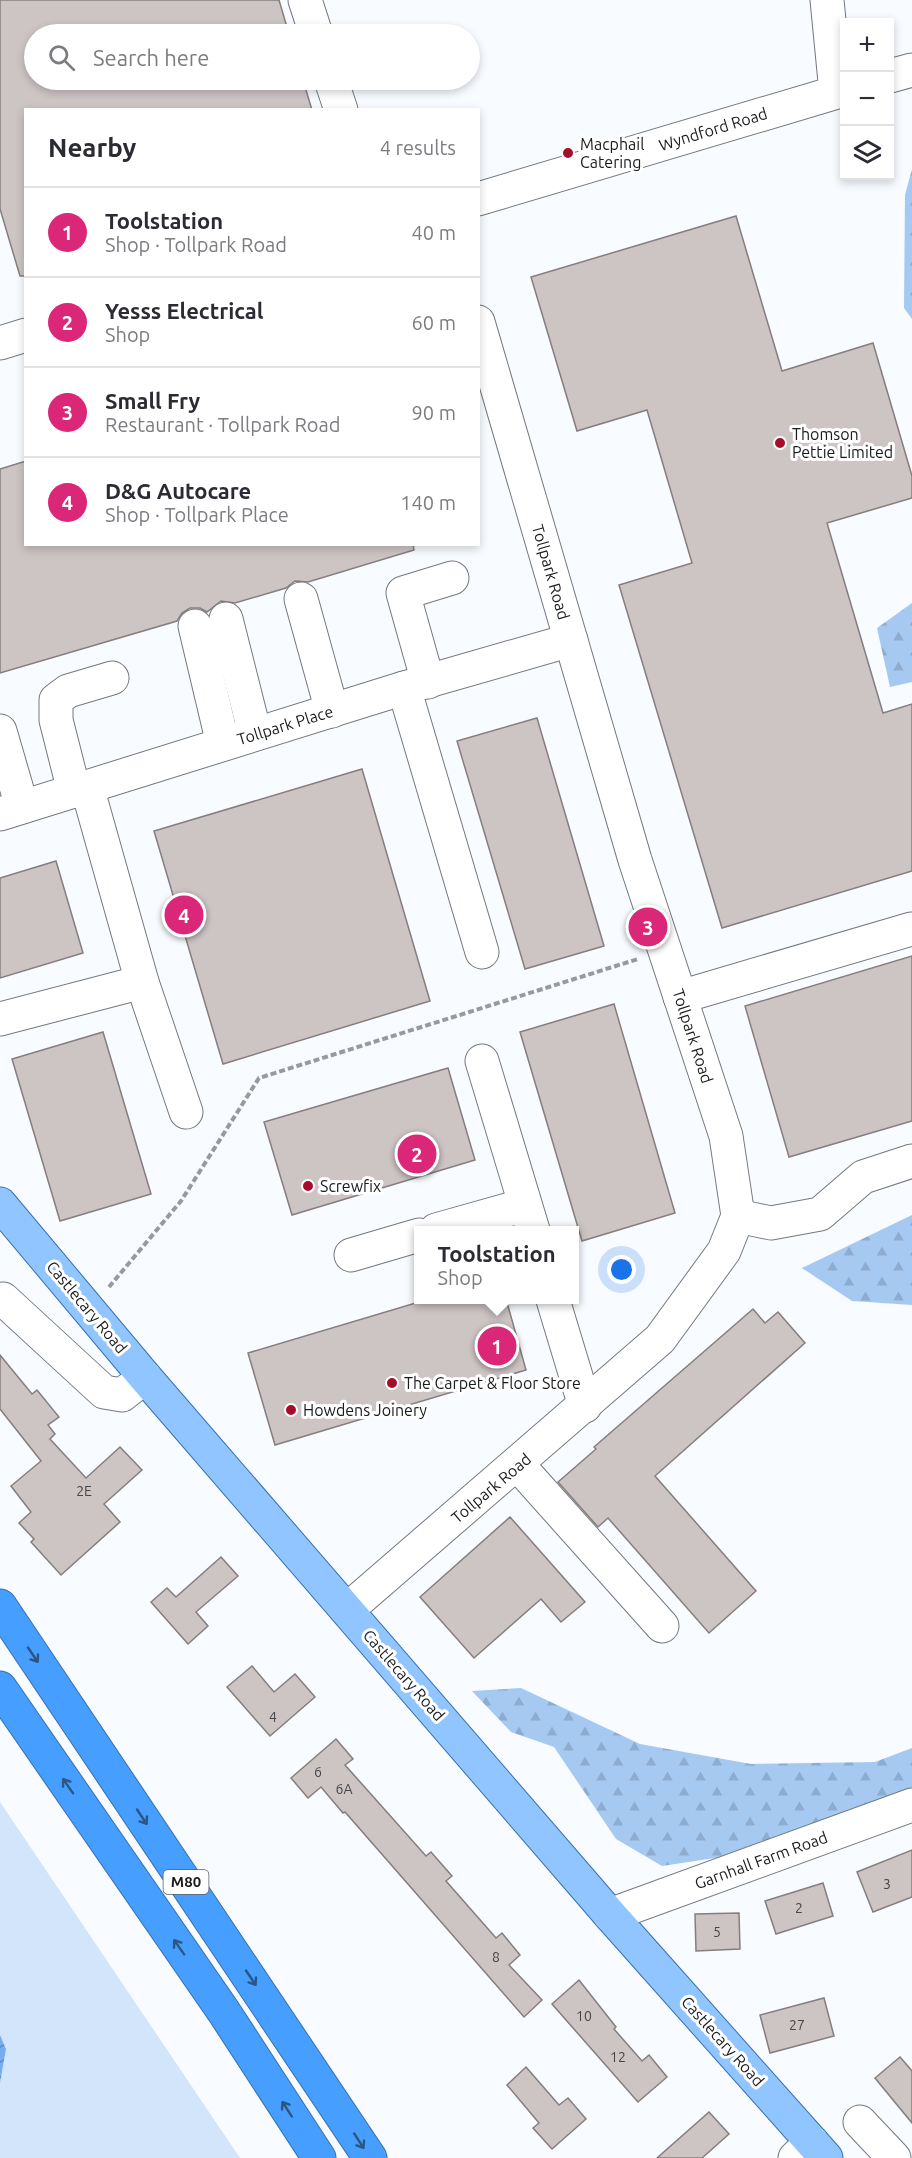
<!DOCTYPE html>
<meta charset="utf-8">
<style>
:root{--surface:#fff;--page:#f7f7f7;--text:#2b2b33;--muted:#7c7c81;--line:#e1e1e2;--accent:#db2777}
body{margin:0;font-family:Ubuntu,sans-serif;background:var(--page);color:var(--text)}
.controls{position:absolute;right:18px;top:18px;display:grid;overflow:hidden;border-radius:0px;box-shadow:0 3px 9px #0003}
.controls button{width:54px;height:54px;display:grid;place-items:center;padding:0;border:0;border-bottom:2px solid var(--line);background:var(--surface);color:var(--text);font:30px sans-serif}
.you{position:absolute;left:622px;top:1270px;width:21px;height:21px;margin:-15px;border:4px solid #fff;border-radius:50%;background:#1a73e8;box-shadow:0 0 0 9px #1a73e833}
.badge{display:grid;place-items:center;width:39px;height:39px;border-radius:50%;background:var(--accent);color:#fff;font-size:20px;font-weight:700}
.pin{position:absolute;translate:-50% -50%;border:3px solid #fff;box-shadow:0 2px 6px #0006}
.popup{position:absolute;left:414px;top:1226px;width:165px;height:78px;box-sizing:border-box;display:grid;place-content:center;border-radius:0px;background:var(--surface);filter:drop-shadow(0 2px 4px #0005);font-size:20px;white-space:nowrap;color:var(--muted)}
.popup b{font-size:22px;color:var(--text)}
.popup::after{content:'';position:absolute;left:50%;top:100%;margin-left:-12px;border:12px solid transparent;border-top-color:var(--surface)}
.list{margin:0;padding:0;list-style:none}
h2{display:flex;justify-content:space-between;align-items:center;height:78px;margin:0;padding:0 24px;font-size:26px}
h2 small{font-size:20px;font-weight:400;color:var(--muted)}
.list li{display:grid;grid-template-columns:39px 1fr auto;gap:18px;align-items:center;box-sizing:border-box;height:90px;padding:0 24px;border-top:2px solid var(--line)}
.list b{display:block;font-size:22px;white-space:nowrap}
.list p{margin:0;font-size:20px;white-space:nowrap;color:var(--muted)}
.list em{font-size:20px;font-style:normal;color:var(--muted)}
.icon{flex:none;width:33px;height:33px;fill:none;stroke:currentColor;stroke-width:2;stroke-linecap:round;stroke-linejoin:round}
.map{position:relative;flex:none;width:912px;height:2158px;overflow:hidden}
.search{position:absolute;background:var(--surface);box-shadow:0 3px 9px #0003;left:24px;top:24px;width:456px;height:66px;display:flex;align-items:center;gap:15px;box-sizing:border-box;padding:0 21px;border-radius:33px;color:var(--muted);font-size:22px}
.panel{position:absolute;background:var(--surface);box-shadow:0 3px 9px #0003;left:24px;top:108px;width:456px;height:438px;border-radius:0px}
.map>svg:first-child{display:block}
.green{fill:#d2e5fb}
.forest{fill:url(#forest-firs)}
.water{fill:url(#water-waves)}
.building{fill:#cdc4c4;stroke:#867e7e;stroke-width:1.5}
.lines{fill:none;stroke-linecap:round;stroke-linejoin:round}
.minor-casing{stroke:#74797e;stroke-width:35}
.major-casing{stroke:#3670b0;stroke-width:35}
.highway-casing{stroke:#3670b0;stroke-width:35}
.path{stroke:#97999c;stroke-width:4;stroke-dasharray:6 3;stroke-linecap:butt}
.minor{stroke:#fff;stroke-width:33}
.major{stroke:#90c5ff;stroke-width:33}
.highway{stroke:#469eff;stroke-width:33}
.oneway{stroke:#2d5683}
.poi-dot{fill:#a60d2b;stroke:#fff;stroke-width:2}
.labels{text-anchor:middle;stroke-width:6;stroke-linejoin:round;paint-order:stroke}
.number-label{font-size:14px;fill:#464547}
.shield{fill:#fff;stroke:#5e5f61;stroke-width:1.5}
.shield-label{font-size:15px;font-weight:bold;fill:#191b1d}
.street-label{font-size:16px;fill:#191b1d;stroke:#fff}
.poi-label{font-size:16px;fill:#191b1d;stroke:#fff;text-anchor:start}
</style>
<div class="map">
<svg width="912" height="2158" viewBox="0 0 912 2158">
<defs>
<pattern id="forest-firs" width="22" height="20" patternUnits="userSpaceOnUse" patternTransform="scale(1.5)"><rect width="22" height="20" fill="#a6c9f2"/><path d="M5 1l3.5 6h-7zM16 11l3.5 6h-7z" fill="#8eaccf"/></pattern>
<pattern id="water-waves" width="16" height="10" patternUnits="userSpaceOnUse" patternTransform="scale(1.5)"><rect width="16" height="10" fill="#74adf0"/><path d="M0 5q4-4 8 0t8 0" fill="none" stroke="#5e8cc2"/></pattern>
</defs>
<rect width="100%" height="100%" fill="#f8fbff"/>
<polygon class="green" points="0,1802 240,2158 0,2158 0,2083 6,2049 0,2035"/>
<g class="forest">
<polygon points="912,169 912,319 904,308 905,195"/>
<polygon points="912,603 912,682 890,687 877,628"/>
<polygon points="912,1215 912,1305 852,1301 802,1268"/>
<polygon points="521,1688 640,1744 751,1764 875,1762 912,1748 912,1790 735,1855 662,1866 616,1839 554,1747 511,1732 472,1691"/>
</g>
<polygon class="water" points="0,2035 6,2049 0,2083"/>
<g class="building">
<polygon points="0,0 279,0 289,34 34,34 34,80 303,80 312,110 26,110 26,276 20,276 0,209"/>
<polygon points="736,216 782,371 873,343 912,476 912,498 827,523 883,713 912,704 912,871 722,928 619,585 692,563 647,410 577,431 531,277"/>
<polygon points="26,461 26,544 413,544 414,550 308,582 295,581 286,588 235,603 221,601 207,612 200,608 190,608 182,613 177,621 0,673 0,469"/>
<polygon points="537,718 604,946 525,969 457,741"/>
<polygon points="362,769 430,1001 223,1064 154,831"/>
<polygon points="56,861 83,953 0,978 0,878"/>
<polygon points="912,956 912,1121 789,1157 745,1006"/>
<polygon points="614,1004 675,1213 582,1241 520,1032"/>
<polygon points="103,1032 151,1194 60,1221 12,1059"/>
<polygon points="448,1068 475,1160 292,1215 264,1122"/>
<polygon points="429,1299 506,1299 526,1370 275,1445 248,1353"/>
<polygon points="753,1309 765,1323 778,1312 805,1343 655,1476 756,1591 709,1633 608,1518 598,1527 558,1482 596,1449 594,1447"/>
<polygon points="0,1355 32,1394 37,1390 59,1417 48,1425 55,1434 50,1439 86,1478 120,1447 142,1470 104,1504 120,1522 61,1575 31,1542 34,1539 19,1523 31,1512 11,1486 41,1461 0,1409"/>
<polygon points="510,1517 585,1602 561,1622 541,1599 474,1658 420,1597"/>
<polygon points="221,1557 238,1576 196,1612 208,1626 188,1644 151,1602 167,1588 176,1597"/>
<polygon points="252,1666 274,1692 295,1674 315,1697 270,1736 227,1687"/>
<polygon points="336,1739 353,1759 345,1765 426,1856 431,1852 452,1876 446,1881 496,1938 502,1933 520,1955 509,1965 542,2000 524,2017 345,1812 343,1813 321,1787 308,1798 291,1778"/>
<polygon points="912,1850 912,1897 873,1912 857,1872"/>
<polygon points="823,1883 833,1916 776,1934 765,1901"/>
<polygon points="739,1913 740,1949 696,1951 695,1914"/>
<polygon points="579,1980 616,2027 614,2029 642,2061 649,2055 667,2077 638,2102 552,2004"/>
<polygon points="824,1998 834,2036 770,2053 760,2015"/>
<polygon points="900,2057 912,2071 912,2123 875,2078"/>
<polygon points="526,2067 559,2105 568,2098 586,2119 552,2149 533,2128 539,2123 507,2085"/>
<polygon points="709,2112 729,2134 702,2158 657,2158"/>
</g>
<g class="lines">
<g class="minor-casing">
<g id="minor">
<polyline points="305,0 316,34"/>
<polyline points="827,0 836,92"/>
<polyline points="890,76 912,70"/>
<polyline points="331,80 341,110"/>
<polyline points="478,199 844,90"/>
<polyline points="0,343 26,335"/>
<polyline points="301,599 332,711"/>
<polyline points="226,619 255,734"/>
<polyline points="195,626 223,744"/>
<polyline points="428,682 403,593 452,578"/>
<polyline points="404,688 482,952"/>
<polyline points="0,731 22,807"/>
<polyline points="74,791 56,720 56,700 68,691 112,678"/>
<polyline points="0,814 404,688 571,640"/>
<polyline points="142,982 186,1112"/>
<polyline points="680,997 911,929"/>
<polyline points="0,1019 142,982 87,787"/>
<polyline points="482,1061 533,1230"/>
<polyline points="738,1216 771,1223 820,1214 863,1177 912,1161"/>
<polyline points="436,1230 525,1205"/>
<polyline points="351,1255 419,1235"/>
<polyline points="3,1299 104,1392 122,1395 145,1377"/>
<polyline points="553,1300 585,1406"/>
<polyline points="518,1465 662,1626"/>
<polyline points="347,1610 660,1339 724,1251 738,1216 726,1136 635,860 478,322"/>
<polyline points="610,1915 912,1805"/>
<polyline points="860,2122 894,2158"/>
<polyline points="795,2158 812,2142"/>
</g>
</g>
<g class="major-casing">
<polyline id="major" points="0,1204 145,1377 610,1915 826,2158"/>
</g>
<g class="highway-casing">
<g id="highway">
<polyline points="0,1606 370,2158"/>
<polyline points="0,1688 224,2012 319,2158"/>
</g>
</g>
<polyline class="path" points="109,1287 181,1201 259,1078 638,959"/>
<use href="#minor" class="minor"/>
<use href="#major" class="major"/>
<use href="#highway" class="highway"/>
</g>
<defs><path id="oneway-shaft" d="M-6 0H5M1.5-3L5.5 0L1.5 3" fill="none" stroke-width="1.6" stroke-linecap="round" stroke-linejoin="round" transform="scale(1.5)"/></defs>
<g class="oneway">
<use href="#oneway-shaft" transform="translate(33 1655) rotate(56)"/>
<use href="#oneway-shaft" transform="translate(68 1786) rotate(-125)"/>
<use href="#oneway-shaft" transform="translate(142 1817) rotate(56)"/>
<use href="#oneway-shaft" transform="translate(179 1947) rotate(-125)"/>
<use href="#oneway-shaft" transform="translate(251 1978) rotate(56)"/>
<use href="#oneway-shaft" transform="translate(287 2109) rotate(-123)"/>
<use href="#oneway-shaft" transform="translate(359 2141) rotate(57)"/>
</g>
<g class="poi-dot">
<circle cx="568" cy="153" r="6"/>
<circle cx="780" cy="443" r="6"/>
<circle cx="308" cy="1186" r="6"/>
<circle cx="392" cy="1383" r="6"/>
<circle cx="291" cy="1410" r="6"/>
</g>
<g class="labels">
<g class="number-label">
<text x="84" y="1496">2E</text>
<text x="273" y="1722">4</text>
<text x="318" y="1777">6</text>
<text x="344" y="1794">6A</text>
<text x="887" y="1889">3</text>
<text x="799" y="1913">2</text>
<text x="717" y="1937">5</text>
<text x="496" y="1962">8</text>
<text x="584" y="2021">10</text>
<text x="797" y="2030">27</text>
<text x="618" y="2062">12</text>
</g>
<rect class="shield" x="163.5" y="1870" width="45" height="24" rx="4.5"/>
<g class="shield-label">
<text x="186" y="1887">M80</text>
</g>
<g class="street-label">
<text transform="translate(713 129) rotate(-17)" y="6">Wyndford Road</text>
<text transform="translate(551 572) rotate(74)" y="6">Tollpark Road</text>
<text transform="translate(285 725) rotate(-17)" y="6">Tollpark Place</text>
<text transform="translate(693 1036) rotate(72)" y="6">Tollpark Road</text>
<text transform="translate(87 1307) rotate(50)" y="6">Castlecary Road</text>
<text transform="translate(491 1488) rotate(-40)" y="6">Tollpark Road</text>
<text transform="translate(404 1675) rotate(49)" y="6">Castlecary Road</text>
<text transform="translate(761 1860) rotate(-20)" y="6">Garnhall Farm Road</text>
<text transform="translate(723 2041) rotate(48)" y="6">Castlecary Road</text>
</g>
<g class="poi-label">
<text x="580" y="150">Macphail<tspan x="580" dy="18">Catering</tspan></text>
<text x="792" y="440">Thomson<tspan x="792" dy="18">Pettie Limited</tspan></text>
<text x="320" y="1192">Screwfix</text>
<text x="404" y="1389">The Carpet &amp; Floor Store</text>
<text x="303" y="1416">Howdens Joinery</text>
</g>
</g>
</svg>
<div class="controls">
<button>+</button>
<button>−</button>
<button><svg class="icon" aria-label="layers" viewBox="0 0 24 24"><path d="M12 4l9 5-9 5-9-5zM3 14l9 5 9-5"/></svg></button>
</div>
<div class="you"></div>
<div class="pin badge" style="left:497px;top:1346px">1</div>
<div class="popup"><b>Toolstation</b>Shop</div>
<div class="pin badge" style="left:417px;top:1154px">2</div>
<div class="pin badge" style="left:648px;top:927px">3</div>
<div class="pin badge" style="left:184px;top:915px">4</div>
<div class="search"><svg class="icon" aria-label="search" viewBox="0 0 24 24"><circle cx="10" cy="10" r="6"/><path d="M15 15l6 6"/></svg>Search here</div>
<section class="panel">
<h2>Nearby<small>4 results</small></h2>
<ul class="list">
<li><span class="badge">1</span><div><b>Toolstation</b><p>Shop · Tollpark Road</p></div><em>40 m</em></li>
<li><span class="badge">2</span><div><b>Yesss Electrical</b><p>Shop</p></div><em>60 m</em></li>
<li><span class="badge">3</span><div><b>Small Fry</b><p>Restaurant · Tollpark Road</p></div><em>90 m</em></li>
<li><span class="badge">4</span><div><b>D&amp;G Autocare</b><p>Shop · Tollpark Place</p></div><em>140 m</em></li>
</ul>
</section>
</div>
